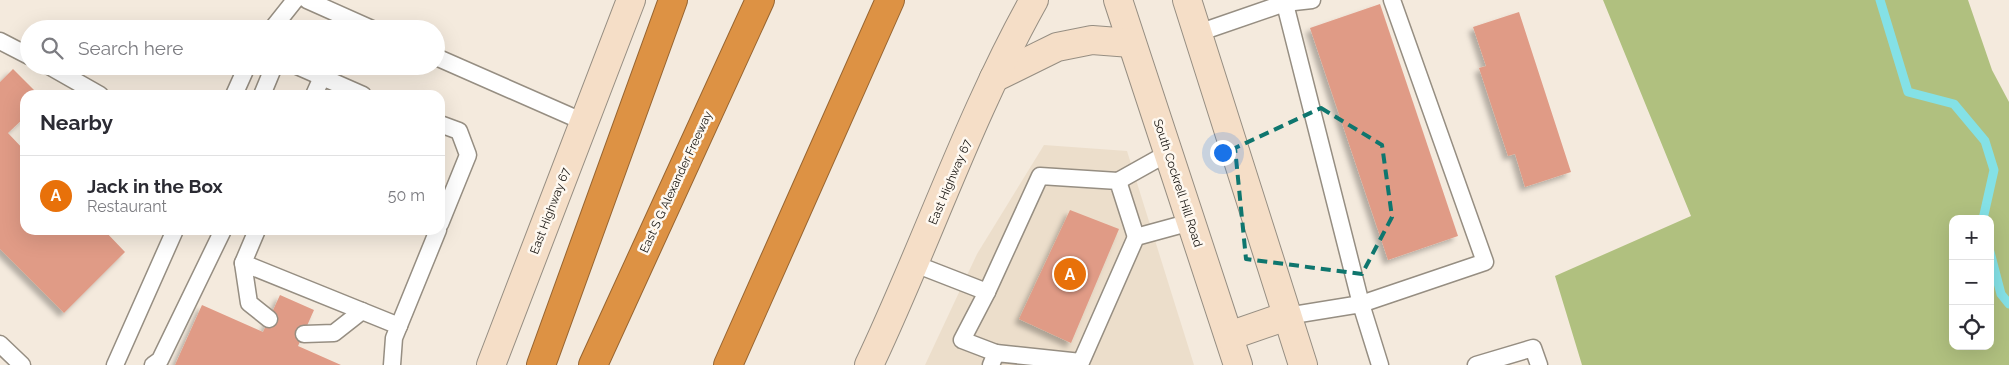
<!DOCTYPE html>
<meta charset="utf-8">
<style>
:root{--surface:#fff;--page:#f7f7f7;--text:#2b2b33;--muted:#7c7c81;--line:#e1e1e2;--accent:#04917d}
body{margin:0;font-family:Raleway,sans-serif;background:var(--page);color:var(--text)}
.controls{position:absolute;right:15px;bottom:15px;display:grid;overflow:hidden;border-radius:10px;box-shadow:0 5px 20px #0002}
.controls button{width:45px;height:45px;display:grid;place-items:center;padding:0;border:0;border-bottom:1px solid var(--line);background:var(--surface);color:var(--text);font:25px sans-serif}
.you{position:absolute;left:1222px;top:152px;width:18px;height:18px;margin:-12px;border:4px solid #fff;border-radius:50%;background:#1a73e8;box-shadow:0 0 0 8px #1a73e833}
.badge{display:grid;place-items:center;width:32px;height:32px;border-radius:50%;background:var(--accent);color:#fff;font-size:16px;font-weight:700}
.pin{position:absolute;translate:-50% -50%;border:2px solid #fff;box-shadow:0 1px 5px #0006}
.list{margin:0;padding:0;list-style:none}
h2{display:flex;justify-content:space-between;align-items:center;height:65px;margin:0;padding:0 20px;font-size:21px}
h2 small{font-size:16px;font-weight:400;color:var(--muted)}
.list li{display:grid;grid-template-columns:32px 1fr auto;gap:15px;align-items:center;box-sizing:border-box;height:80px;padding:0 20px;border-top:1px solid var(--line)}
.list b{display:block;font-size:19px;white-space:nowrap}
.list p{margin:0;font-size:16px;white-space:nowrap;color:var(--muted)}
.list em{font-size:16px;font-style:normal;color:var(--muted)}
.icon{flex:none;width:28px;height:28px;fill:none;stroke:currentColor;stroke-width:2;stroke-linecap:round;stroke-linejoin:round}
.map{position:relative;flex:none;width:2009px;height:365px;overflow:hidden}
.search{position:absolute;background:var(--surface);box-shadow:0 5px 20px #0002;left:20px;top:20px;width:425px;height:55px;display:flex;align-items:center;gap:12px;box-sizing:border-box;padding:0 18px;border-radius:28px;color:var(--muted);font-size:19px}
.panel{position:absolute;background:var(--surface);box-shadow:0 5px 20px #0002;left:20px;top:90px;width:425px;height:145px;border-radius:15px}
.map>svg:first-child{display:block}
.built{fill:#ecdecb}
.forest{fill:#b0c07f;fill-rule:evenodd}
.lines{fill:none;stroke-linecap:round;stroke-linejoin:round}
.stream{stroke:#84e1e6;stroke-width:9}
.building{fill:#e09b86;filter:url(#shadow)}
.lane-casing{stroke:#968e82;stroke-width:19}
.secondary-casing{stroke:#968e82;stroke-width:30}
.highway-casing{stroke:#976531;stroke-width:30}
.lane{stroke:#fff;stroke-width:16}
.secondary{stroke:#f5dec7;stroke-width:28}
.highway{stroke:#dd9244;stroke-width:28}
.marked{fill:none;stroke:#0f766e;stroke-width:4;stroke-dasharray:10 6;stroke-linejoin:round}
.labels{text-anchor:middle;stroke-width:5;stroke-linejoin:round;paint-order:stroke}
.street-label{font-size:12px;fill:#14110d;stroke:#fef8f0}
</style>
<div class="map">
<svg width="2009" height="365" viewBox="0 0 2009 365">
<defs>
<filter id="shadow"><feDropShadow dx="-4.5" dy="4.5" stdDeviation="2.5" flood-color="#0004"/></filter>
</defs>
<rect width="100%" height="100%" fill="#f4eadd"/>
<polygon class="built" points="1044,145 1127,151 1194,365 925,365 977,254"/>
<path class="forest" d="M1603 0H1968L1992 70 2009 102V365H1582L1555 276 1691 216ZM1953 219H1990V346H1953Z"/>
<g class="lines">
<g class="stream">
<polyline points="1880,0 1908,92 1954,104 1985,141 1994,170 1983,219"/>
<polyline points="1990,252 2001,294 2009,304"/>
</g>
</g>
<g class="building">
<polygon points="1380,4 1458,236 1388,260 1310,28"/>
<polygon points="1519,12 1571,172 1525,187 1515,154 1508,156 1479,68 1486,66 1473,27"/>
<polygon points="13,69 39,95 25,95 25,117 8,133 25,151 25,230 104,230 125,252 64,313 0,249 0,82"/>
<polygon points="1070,210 1119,229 1071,343 1019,319"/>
<polygon points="280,295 314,310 298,346 341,365 175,365 202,305 263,332"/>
</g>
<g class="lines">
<g class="lane-casing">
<g id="lane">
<polyline points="307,0 372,29"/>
<polyline points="1284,0 1361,304 1485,262 1392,0"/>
<polyline points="272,29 295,0"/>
<polyline points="1198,33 1285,3 1312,0"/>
<polyline points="0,41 29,56"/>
<polyline points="436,57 584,122"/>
<polyline points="49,66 100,95"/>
<polyline points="297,66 363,95"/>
<polyline points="234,95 247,66"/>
<polyline points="262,95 274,66"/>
<polyline points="314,95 322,77"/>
<polyline points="440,124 459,131 468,155 440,224"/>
<polyline points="1118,181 1168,153"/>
<polyline points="257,230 243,263 399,326"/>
<polyline points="243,263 249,303 269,319"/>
<polyline points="915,264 987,292 962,340 996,353"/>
<polyline points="987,292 1040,176 1118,181 1136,237"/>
<polyline points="1287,316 1361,304 1380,365"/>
<polyline points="304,334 334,333 362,311"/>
<polyline points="0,344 22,365"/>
<polyline points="115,365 175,230"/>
<polyline points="153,365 160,360 223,230"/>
<polyline points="392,365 394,338 438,230"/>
<polyline points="991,365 996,353 1081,362 1136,237 1191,222"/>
<polyline points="1476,365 1533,348 1539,365"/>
</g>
</g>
<g class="secondary-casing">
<g id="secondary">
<polyline points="1118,0 1238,365"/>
<polyline points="1187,0 1303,365"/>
<polyline points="994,78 1057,47 1092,40 1131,43"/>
<polyline points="1229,336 1287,316"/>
<polyline points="491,365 631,0"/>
<path d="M869 365C926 245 969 116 1034 0"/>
</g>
</g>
<g class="highway-casing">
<g id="highway">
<polyline points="541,365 673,0"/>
<polyline points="593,365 760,0"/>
<polyline points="728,365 890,0"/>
</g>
</g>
<use href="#lane" class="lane"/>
<use href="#secondary" class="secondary"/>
<use href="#highway" class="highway"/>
</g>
<path class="marked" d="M1321 108 1382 145 1392 217 1362 274 1246 259 1235 148Z"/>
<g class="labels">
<g class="street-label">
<text transform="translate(676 182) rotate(-65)" y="4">East S G Alexander Freeway</text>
<text transform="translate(950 182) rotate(-67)" y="4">East Highway 67</text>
<text transform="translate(1178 183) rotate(72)" y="4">South Cockrell Hill Road</text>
<text transform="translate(550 211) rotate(-69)" y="4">East Highway 67</text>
</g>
</g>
</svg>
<div class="controls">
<button>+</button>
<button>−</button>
<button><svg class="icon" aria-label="locate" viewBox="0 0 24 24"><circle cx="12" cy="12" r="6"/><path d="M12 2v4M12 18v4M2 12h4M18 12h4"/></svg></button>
</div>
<div class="you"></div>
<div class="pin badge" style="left:1070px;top:274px;background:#e8710a">A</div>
<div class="search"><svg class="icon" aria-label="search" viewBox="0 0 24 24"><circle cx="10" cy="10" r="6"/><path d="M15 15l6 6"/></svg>Search here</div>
<section class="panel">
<h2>Nearby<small></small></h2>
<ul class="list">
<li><span class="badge" style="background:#e8710a">A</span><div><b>Jack in the Box</b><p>Restaurant</p></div><em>50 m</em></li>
</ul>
</section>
</div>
